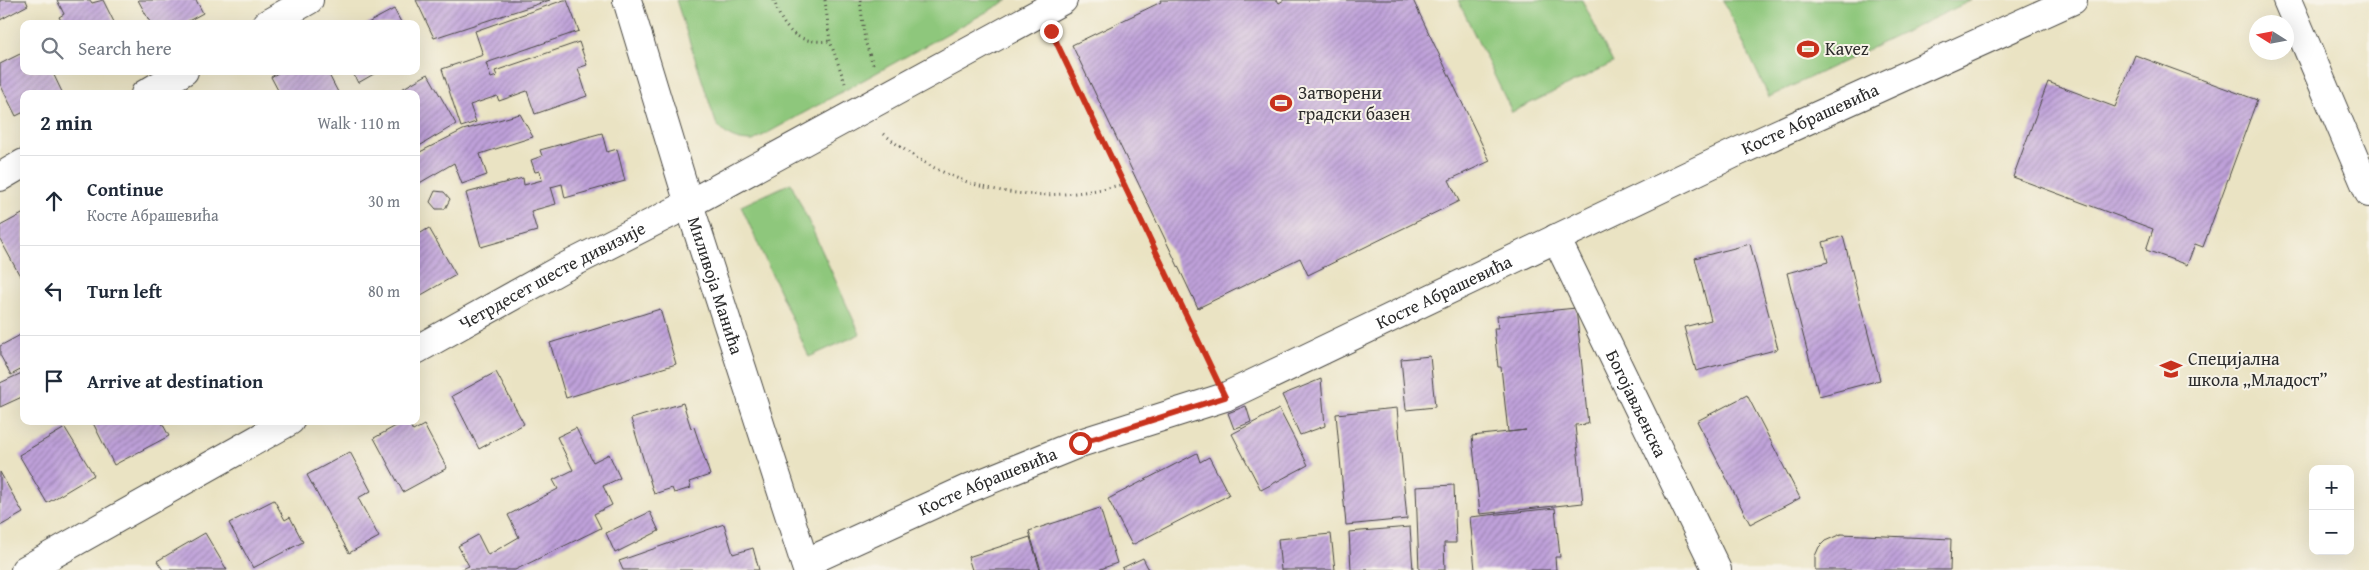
<!DOCTYPE html>
<meta charset="utf-8">
<style>
:root{--surface:#fff;--page:#f2f2f3;--text:#1f2937;--muted:#747a83;--line:#e0e1e3}
body{margin:0;font-family:"Gentium Book Plus",serif;background:var(--page);color:var(--text)}
.controls{position:absolute;right:15px;bottom:15px;display:grid;overflow:hidden;border-radius:10px;box-shadow:0 5px 20px #0002}
.controls button{width:45px;height:45px;display:grid;place-items:center;padding:0;border:0;border-bottom:1px solid var(--line);background:var(--surface);color:var(--text);font:25px sans-serif}
.compass{position:absolute;left:2249px;top:15px;width:45px;height:45px;border-radius:50%;background:var(--surface);box-shadow:0 5px 20px #0002;rotate:281deg}
.stop{position:absolute;width:15px;height:15px;margin:-11px;border:4px solid #c8321e;border-radius:50%;background:#fff}
.stop.end{background:#c8321e;border-color:#fff;box-shadow:0 1px 5px #0008}
.list{margin:0;padding:0;list-style:none}
h2{display:flex;justify-content:space-between;align-items:center;height:65px;margin:0;padding:0 20px;font-size:21px}
h2 small{font-size:16px;font-weight:400;color:var(--muted)}
.list li{display:grid;grid-template-columns:32px 1fr auto;gap:15px;align-items:center;box-sizing:border-box;height:90px;padding:0 20px;border-top:1px solid var(--line)}
.list b{display:block;font-size:19px;white-space:nowrap}
.list p{margin:0;font-size:16px;white-space:nowrap;color:var(--muted)}
.list em{font-size:16px;font-style:normal;color:var(--muted)}
.icon{flex:none;width:28px;height:28px;fill:none;stroke:currentColor;stroke-width:2;stroke-linecap:round;stroke-linejoin:round}
.map{position:relative;flex:none;width:2369px;height:570px;overflow:hidden}
.search{position:absolute;background:var(--surface);box-shadow:0 5px 20px #0002;left:20px;top:20px;width:400px;height:55px;display:flex;align-items:center;gap:12px;box-sizing:border-box;padding:0 18px;border-radius:10px;color:var(--muted);font-size:19px}
.panel{position:absolute;background:var(--surface);box-shadow:0 5px 20px #0002;left:20px;top:90px;width:400px;height:335px;border-radius:10px}
.map>svg:first-child{display:block}
.green{fill:#8ec77b;stroke:#5c7953}
.building{fill:url(#building-hatch)}
.lines{fill:none;stroke-linecap:round;stroke-linejoin:round}
.minor-casing{stroke:#484742;stroke-width:30}
.path{stroke:#484742;stroke-width:3;stroke-dasharray:1 4;stroke-linecap:butt}
.minor{stroke:#fff;stroke-width:28}
.route{stroke:#c8321e;stroke-width:6}
.labels{text-anchor:middle;stroke-width:4;stroke-linejoin:round;paint-order:stroke}
.poi-label{font-size:18px;fill:#2b2b2b;stroke:#f7f3e8;text-anchor:start}
.street-label{font-size:18px;fill:#2b2b2b;stroke:#f7f3e8}
</style>
<div class="map">
<svg width="2369" height="570" viewBox="0 0 2369 570">
<defs>
<pattern id="building-hatch" width="6" height="6" patternUnits="userSpaceOnUse" patternTransform="scale(1.25)"><rect width="6" height="6" fill="#bfa1da"/><path d="M-1 1l2-2M0 6l6-6M5 7l2-2" fill="none" stroke="#9b83b1"/></pattern>
</defs>
<rect width="100%" height="100%" fill="#f7f3e8"/>
<filter id="ink" filterUnits="userSpaceOnUse"><feTurbulence type="fractalNoise" baseFrequency=".02" numOctaves="2"/><feDisplacementMap in="SourceGraphic" scale="10" xChannelSelector="R" yChannelSelector="G"/><feConvolveMatrix kernelMatrix="1 2 1 2 8 2 1 2 1" color-interpolation-filters="sRGB"/></filter>
<filter id="wash" filterUnits="userSpaceOnUse"><feTurbulence type="fractalNoise" baseFrequency=".0096" numOctaves="4" result="noise"/><feDisplacementMap in="SourceGraphic" scale="20" xChannelSelector="R" yChannelSelector="G"/><feGaussianBlur stdDeviation="1.12" result="paint"/><feColorMatrix in="noise" values="0 0 0 0 0 0 0 0 0 0 0 0 0 0 0 0 0 1.4 0 .05"/><feComposite in="paint" operator="in"/></filter>
<g filter="url(#wash)">
<rect width="100%" height="100%" fill="#eae3c3"/>
<g class="green">
<path d="M676 0H1008L753 141C736 141 726 137 716 123Z"/>
<polygon points="1458,0 1582,0 1613,63 1512,112"/>
<polygon points="1723,0 1972,0 1769,97"/>
<polygon points="791,183 860,334 809,357 741,206"/>
</g>
<g id="blocks">
<g class="building">
<polygon points="0,0 26,0 28,5 0,20"/>
<polygon points="57,0 90,0 92,3 103,0 115,24 63,24 59,17 64,14"/>
<polygon points="138,0 196,0 203,13 183,24 151,24"/>
<polygon points="416,0 550,0 434,38"/>
<polygon points="564,0 567,0 579,31 486,63 491,78 497,76 495,71 579,42 587,65 578,68 587,96 535,114 527,91 499,101 497,96 470,105 476,122 461,127 442,69 483,55 475,31"/>
<polygon points="1160,0 1277,0 1279,3 1284,0 1413,0 1490,161 1449,180 1459,201 1308,275 1300,258 1198,308 1072,45 1161,2"/>
<polygon points="394,9 402,24 366,24"/>
<polygon points="24,52 24,71 52,71 62,92 58,94 24,94 24,112 16,116 0,84 0,64"/>
<polygon points="2135,55 2257,100 2203,247 2195,244 2187,265 2146,250 2153,229 2013,177 2048,82 2115,107"/>
<polygon points="281,71 327,71 339,94 280,94 271,77"/>
<polygon points="352,71 379,71 358,83"/>
<polygon points="428,74 456,124 416,148 416,94 393,94"/>
<polygon points="520,114 533,137 480,154 487,175 462,184 454,163 416,185 416,154 463,130"/>
<polygon points="602,133 607,152 617,149 625,181 565,198 562,184 551,187 556,204 531,211 537,231 481,247 466,193 523,178 524,185 542,180 540,171 535,172 531,160 542,156 540,150"/>
<polygon points="435,191 444,192 450,199 445,209 436,209 430,202"/>
<polygon points="24,213 24,274 20,276 0,239 0,226"/>
<polygon points="429,228 456,275 416,298 416,236"/>
<polygon points="1843,236 1880,380 1819,396 1787,273 1828,262 1823,242"/>
<polygon points="1750,244 1778,349 1696,371 1684,327 1711,320 1695,258"/>
<polygon points="1576,308 1588,424 1575,425 1583,503 1480,514 1472,436 1526,430 1508,432 1501,367 1498,367 1494,328 1498,328 1497,316"/>
<polygon points="660,309 676,364 566,398 550,343"/>
<polygon points="24,333 24,368 11,375 0,355 0,346"/>
<polygon points="1430,356 1435,407 1406,410 1401,359"/>
<polygon points="24,372 24,396 0,407 0,383"/>
<polygon points="496,372 524,424 479,449 452,396"/>
<polygon points="1321,379 1325,426 1300,435 1282,395"/>
<polygon points="1747,395 1800,498 1750,524 1697,421"/>
<polygon points="683,403 691,428 694,427 710,475 689,482 691,488 674,493 672,488 654,494 631,419"/>
<polygon points="1246,406 1251,422 1234,429 1228,413"/>
<polygon points="1397,408 1407,519 1346,525 1336,414"/>
<polygon points="1279,409 1308,465 1261,490 1232,434"/>
<polygon points="92,421 161,421 169,436 114,465"/>
<polygon points="405,421 407,421 413,431 424,425 447,468 403,492 374,438"/>
<polygon points="65,428 94,475 47,503 19,455"/>
<polygon points="576,428 593,462 609,454 620,478 603,486 612,505 594,514 601,528 515,570 460,570 469,566 458,546 478,535 488,555 519,537 508,515 558,489 553,480 573,470 557,437"/>
<polygon points="350,452 371,491 358,498 379,537 349,553 307,475"/>
<polygon points="1197,453 1200,462 1209,457 1229,495 1132,545 1108,499"/>
<polygon points="0,472 23,513 0,526"/>
<polygon points="1454,485 1456,543 1444,543 1445,570 1419,570 1416,487"/>
<polygon points="274,500 285,520 290,517 303,542 253,568 229,523"/>
<polygon points="1100,508 1117,563 1098,570 1041,570 1029,531"/>
<polygon points="1555,508 1560,557 1555,557 1556,570 1475,570 1470,517"/>
<polygon points="650,512 659,531 615,553 606,533"/>
<polygon points="724,524 733,554 753,548 759,570 623,570 619,561"/>
<polygon points="1410,527 1413,570 1351,570 1349,532"/>
<polygon points="205,533 227,570 163,570 157,561"/>
<polygon points="1331,534 1335,570 1281,570 1278,539"/>
<polygon points="1841,534 1951,539 1950,570 1815,570 1815,556 1819,547 1825,541"/>
<polygon points="1030,537 1040,570 972,570 968,557"/>
<polygon points="1143,558 1149,570 1123,570 1122,568"/>
</g>
</g>
</g>
<g filter="url(#ink)">
<use href="#blocks" fill-opacity="0" stroke="#484742" stroke-width="1"/>
<g class="lines">
<g class="minor-casing">
<g id="minor">
<path id="s1" d="M627 0 689 204 807 570"/>
<polyline points="2287,0 2369,193"/>
<polyline points="267,24 309,0"/>
<polyline points="145,94 184,71"/>
<polyline points="0,177 24,163"/>
<path id="s2" d="M1556 238 1717 570"/>
<path id="s3" d="M416 350 563 268 689 204 1063 0"/>
<path id="s4" d="M805 563 967 489 1080 443 1225 397 1735 153 2073 0"/>
<polyline points="25,570 290,421"/>
</g>
</g>
<g class="path">
<path d="M774 0C783 31 797 44 830 41"/>
<polyline points="825,0 830,41 845,83"/>
<polyline points="860,0 865,41 874,67"/>
<polyline points="1056,41 1211,367"/>
<path d="M884 134C956 194 1035 207 1124 184"/>
</g>
<use href="#minor" class="minor"/>
</g>
</g>
<g class="lines" filter="url(#ink)">
<polyline class="route" points="1051,31 1225,397 1080,443"/>
</g>
<defs>
<g id="stadium-bare" transform="scale(1.725)"><path d="M0-5a6.5 5 0 1 0 0 10a6.5 5 0 1 0 0-10ZM-3.5-1.8h7v3.6h-7Z" fill="#c8321e" stroke="#f7f3e8" stroke-width="2.5" paint-order="stroke"/></g>
<g id="school-bare" transform="scale(1.725)"><path d="M0-5L7-2L0 1L-7-2ZM-4 1L0 2.5L4 1V4Q0 6-4 4Z" fill="#c8321e" stroke="#f7f3e8" stroke-width="2.5" paint-order="stroke"/></g>
</defs>
<g fill-rule="evenodd">
<use href="#stadium-bare" x="1808" y="49"/>
<use href="#stadium-bare" x="1281" y="103"/>
<use href="#school-bare" x="2171" y="369"/>
</g>
<g class="labels">
<g class="poi-label">
<text x="1825" y="55">Kavez</text>
<text x="1298" y="99">Затворени<tspan x="1298" dy="21">градски базен</tspan></text>
<text x="2188" y="365">Специјална<tspan x="2188" dy="21">школа „Младост”</tspan></text>
</g>
<g class="street-label">
<text dy="6" stroke="none"><textPath href="#s4" startOffset="1100">Косте Абрашевића</textPath></text>
<text dy="6" stroke="none"><textPath href="#s3" startOffset="155">Четрдесет шесте дивизије</textPath></text>
<text dy="6" stroke="none"><textPath href="#s1" startOffset="299">Миливоја Манића</textPath></text>
<text dy="6" stroke="none"><textPath href="#s4" startOffset="695">Косте Абрашевића</textPath></text>
<text dy="6" stroke="none"><textPath href="#s2" startOffset="184">Богојављенска</textPath></text>
<text dy="6" stroke="none"><textPath href="#s4" startOffset="200">Косте Абрашевића</textPath></text>
</g>
</g>
</svg>
<div class="controls">
<button>+</button>
<button>−</button>
</div>
<svg class="compass" viewBox="-18 -18 36 36"><path d="M0-13l5 13h-10z" fill="#e53935"/><path d="M0 13l5-13h-10z" fill="#747a83"/></svg>
<div class="stop" style="left:1080px;top:443px"></div>
<div class="stop end" style="left:1051px;top:31px"></div>
<div class="search"><svg class="icon" aria-label="search" viewBox="0 0 24 24"><circle cx="10" cy="10" r="6"/><path d="M15 15l6 6"/></svg>Search here</div>
<section class="panel">
<h2>2 min<small>Walk · 110 m</small></h2>
<ul class="list">
<li><svg class="icon" aria-label="ahead" viewBox="0 0 24 24"><path d="M12 20V5M6 11l6-6 6 6"/></svg><div><b>Continue</b><p>Косте Абрашевића</p></div><em>30 m</em></li>
<li><svg class="icon" aria-label="left" viewBox="0 0 24 24"><path d="M17 20v-9H6M10 6l-5 5 5 5"/></svg><div><b>Turn left</b></div><em>80 m</em></li>
<li><svg class="icon" aria-label="arrive" viewBox="0 0 24 24"><path d="M6 21V4h12l-3 4 3 4H6"/></svg><div><b>Arrive at destination</b></div></li>
</ul>
</section>
</div>
